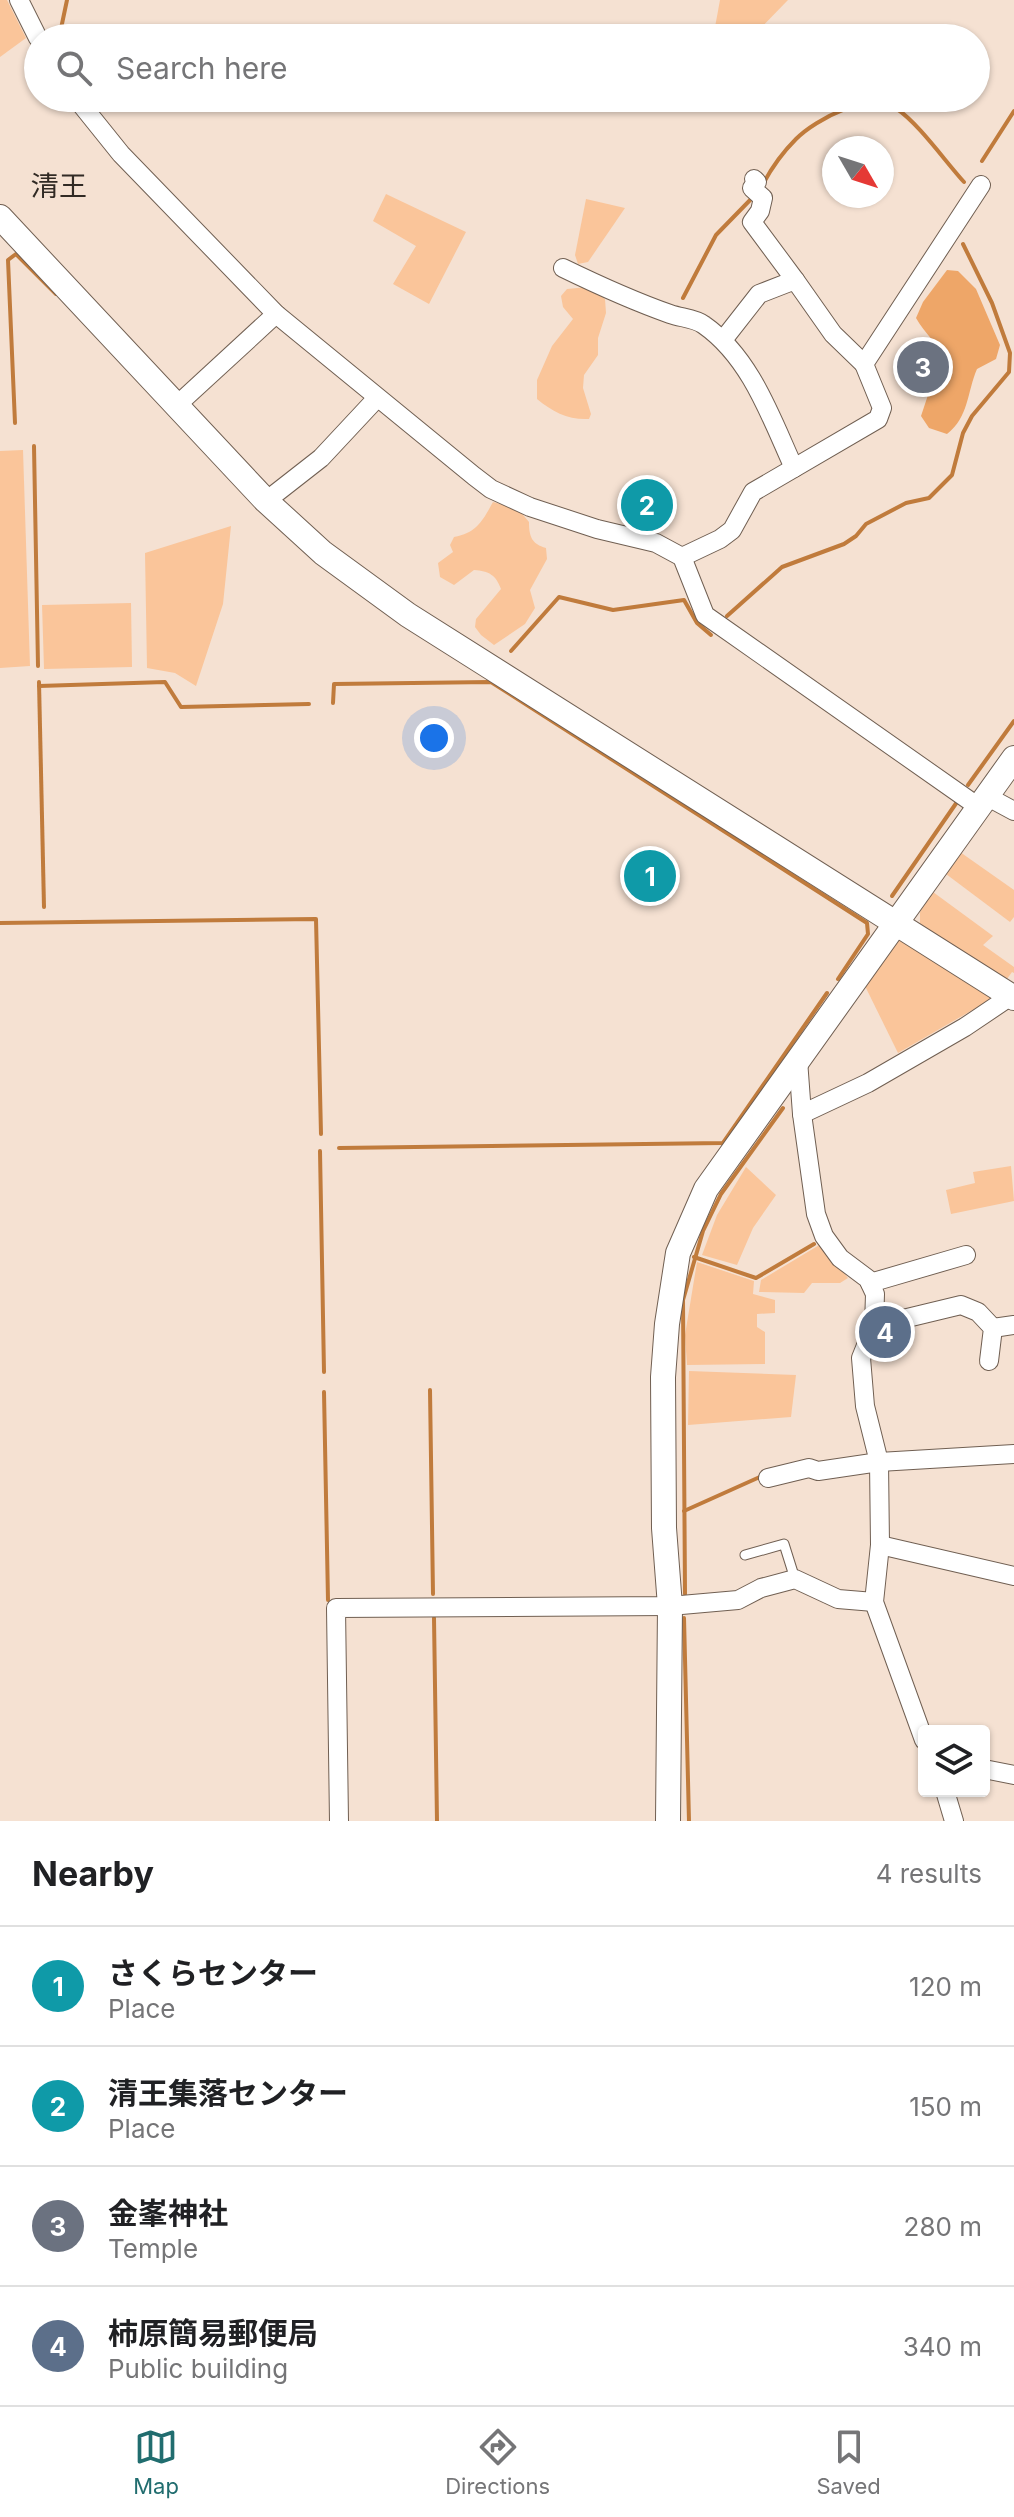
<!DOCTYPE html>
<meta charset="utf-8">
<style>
:root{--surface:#fff;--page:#f2f2f2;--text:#202124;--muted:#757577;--line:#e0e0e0;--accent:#216d6f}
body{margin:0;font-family:Inter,"Noto Sans JP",sans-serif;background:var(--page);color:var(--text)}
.controls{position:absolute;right:24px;bottom:24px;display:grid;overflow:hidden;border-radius:8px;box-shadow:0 2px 6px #0004}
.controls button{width:72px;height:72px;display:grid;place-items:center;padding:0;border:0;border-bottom:2px solid var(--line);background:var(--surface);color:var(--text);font:40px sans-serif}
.compass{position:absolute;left:822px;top:136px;width:72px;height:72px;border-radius:50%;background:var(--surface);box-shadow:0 2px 6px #0004;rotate:129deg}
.you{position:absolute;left:434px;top:738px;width:28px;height:28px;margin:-20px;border:6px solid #fff;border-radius:50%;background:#1a73e8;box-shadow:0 0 0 12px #1a73e833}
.badge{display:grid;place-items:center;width:52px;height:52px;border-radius:50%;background:var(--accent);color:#fff;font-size:26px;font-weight:700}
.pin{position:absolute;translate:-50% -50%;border:4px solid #fff;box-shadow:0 2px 8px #0006}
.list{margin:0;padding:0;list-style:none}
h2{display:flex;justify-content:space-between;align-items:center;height:104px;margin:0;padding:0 32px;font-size:34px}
h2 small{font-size:26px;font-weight:400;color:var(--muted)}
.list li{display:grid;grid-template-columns:52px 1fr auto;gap:24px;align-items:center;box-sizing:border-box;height:120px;padding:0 32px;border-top:2px solid var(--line)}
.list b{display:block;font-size:30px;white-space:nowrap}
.list p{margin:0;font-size:26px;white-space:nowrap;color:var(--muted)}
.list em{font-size:26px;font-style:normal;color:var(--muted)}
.icon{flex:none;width:44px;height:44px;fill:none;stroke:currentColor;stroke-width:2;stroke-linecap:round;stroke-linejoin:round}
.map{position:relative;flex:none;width:1014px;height:1821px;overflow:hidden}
.search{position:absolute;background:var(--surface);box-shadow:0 2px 6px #0004;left:24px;right:24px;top:24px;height:88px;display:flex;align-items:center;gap:20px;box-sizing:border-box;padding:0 28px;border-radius:44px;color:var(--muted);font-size:30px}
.sheet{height:584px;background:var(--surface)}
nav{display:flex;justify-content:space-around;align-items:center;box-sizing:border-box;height:112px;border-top:2px solid var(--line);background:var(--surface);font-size:22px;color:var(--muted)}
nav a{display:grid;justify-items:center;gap:4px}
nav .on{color:var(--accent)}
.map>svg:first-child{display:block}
.green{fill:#fac59a}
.forest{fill:#eea668}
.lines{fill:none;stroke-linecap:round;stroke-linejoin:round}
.stream{stroke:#c07b3c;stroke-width:4}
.lane-casing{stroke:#705f52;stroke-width:11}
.street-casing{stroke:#705f52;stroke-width:20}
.secondary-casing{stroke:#705f52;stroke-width:26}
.lane{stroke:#fff;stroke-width:9}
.street{stroke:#fff;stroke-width:18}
.secondary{stroke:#fff;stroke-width:24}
.labels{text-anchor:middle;stroke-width:8;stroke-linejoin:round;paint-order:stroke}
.quarter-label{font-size:28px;fill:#312a24;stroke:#f5e1d2}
</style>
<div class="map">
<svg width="1014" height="1821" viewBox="0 0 1014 1821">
<rect width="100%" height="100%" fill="#f5e1d2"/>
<g class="green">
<polygon points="0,0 7,0 26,38 0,57"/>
<polygon points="720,0 788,0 751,38 713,38"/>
<polygon points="386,194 466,232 429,304 393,284 416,246 373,221"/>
<polygon points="586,199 625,208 588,262 578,264 575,255"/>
<path d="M588 287 605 299 606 313 598 338V355L584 375 583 388 591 414 589 419C568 420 553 412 537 399V380L552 346 573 319 563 307 561 296 567 289Z"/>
<polygon points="23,450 30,666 0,668 0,451"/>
<path d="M493 502 518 509 529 522C529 537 532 544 546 548L547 559 530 590 535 608 525 624 494 645 481 635 475 627 476 619 501 589C496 575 489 571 474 570L454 585 440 577 438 563 453 552 450 545 454 537C477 533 483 520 493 502Z"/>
<polygon points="231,526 223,604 196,686 175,673 147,668 145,553"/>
<polygon points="131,603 132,667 44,669 42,605"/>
<polygon points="960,852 1014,890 1014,917 1010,922 946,874"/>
<polygon points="933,892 993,936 983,945 1014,967 1014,973 1012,972 1007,979 920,925 920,912"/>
<polygon points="900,937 995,997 898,1053 865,986"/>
<polygon points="1011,1166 1014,1201 951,1214 946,1190 975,1183 973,1172"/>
<polygon points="746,1167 776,1195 753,1228 737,1265 702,1255 717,1215"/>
<polygon points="821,1244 848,1278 840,1283 812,1283 804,1293 759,1292 761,1280"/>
<polygon points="697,1262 754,1281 753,1294 775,1300 775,1313 757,1314 757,1327 765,1332 765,1364 687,1365 685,1335"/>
<polygon points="689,1371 796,1375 791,1417 688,1425"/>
</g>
<path class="forest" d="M947 270 958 271 976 289 1000 345 996 359 977 369C967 392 969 417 947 434L929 428 921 416 929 392 946 360C938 344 925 334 916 318L923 302Z"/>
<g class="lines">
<g class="stream">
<polyline points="59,38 67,0"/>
<polyline points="982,161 1014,111"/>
<path d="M763 184C772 167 783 152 796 139 816 119 871 90 897 109 918 123 945 161 964 182"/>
<polyline points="683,298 716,235 754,196"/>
<polyline points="15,423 8,260 16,254 56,294"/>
<polyline points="34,446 38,666"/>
<polyline points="727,616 782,567 844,544 856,536 866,524 906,503 929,498 952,475 963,433 972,416 1009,372 1010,353 992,303 963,244"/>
<polyline points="511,651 559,597 613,610 684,600 697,623 711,635"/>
<polyline points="39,682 44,907"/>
<polyline points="39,686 165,682 181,707 309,704"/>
<polyline points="333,703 334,684 491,682 867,923 868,934 838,979"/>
<polyline points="968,785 1014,721"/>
<polyline points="892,896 957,802"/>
<polyline points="0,923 316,919 321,1134"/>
<polyline points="339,1148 723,1143 827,993"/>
<polyline points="320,1151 324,1372"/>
<polyline points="694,1257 756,1278 814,1244"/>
<polyline points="430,1390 433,1594"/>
<polyline points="324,1392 328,1600"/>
<polyline points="684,1511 762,1476"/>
<polyline points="685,1594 683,1300 703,1231 721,1194 783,1108"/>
<polyline points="434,1618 437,1821"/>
<polyline points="684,1618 689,1821"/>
</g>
<g class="lane-casing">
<polyline id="lane" points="745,1555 784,1544 795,1579"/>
</g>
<g class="street-casing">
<g id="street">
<polyline points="19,0 38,38"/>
<polyline points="76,98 121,154 276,314 474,476 491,489 530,507 597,529 656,543 682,557 705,615 980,808"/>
<polyline points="754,179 757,182 752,188 763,198 760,211 752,222 795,280"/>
<path d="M563 268C598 285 633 301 670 314 681 318 695 318 704 325 751 358 771 418 794 468"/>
<polyline points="723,340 759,294 795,280 833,334 864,364"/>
<polyline points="176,406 276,314"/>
<polyline points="266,501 321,458 377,398"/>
<polyline points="682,557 720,539 732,530 753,492 878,419 882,408 864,364 981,185"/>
<polyline points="988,797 1014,811"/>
<polyline points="798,1060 802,1114 816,1214 824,1236 840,1258 868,1279 875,1294 874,1326 861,1358 865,1406 879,1462 880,1545 874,1602 924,1740"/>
<polyline points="802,1114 868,1083 965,1027 1014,994"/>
<polyline points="870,1283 966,1255"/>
<polyline points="874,1326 961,1305 978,1312 993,1328 989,1361"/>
<polyline points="993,1328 1014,1325"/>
<polyline points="768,1478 809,1468 818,1471 879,1462 1014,1454"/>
<polyline points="880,1545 1014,1576"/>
<polyline points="984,1769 1014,1775"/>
<polyline points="945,1791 954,1821"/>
<polyline points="339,1821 336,1608 670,1606 738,1600 761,1588 795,1579 838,1599 874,1602"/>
</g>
</g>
<g class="secondary-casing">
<g id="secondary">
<polyline points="0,217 266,501 323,553 408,615 1014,998"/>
<polyline points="668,1821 670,1606 664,1528 663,1377 667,1324 678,1253 706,1189 1014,758"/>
</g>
</g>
<use href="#lane" class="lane"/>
<use href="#street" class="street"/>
<use href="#secondary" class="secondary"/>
</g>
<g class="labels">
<g class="quarter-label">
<text x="59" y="196">清王</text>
</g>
</g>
</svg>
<div class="controls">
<button><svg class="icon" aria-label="layers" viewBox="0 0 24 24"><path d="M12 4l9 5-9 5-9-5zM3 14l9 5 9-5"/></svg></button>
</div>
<svg class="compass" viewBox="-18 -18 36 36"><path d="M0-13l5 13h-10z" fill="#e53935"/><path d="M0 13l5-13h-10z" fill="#757577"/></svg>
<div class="you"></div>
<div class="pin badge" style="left:650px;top:876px;background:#0f9aa8">1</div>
<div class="pin badge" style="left:647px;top:505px;background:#0f9aa8">2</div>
<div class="pin badge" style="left:923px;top:367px;background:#6b7280">3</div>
<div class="pin badge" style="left:885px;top:1332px;background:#5c6f8a">4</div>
<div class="search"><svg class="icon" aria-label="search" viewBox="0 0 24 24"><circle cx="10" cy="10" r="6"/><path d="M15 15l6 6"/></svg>Search here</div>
</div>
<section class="sheet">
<h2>Nearby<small>4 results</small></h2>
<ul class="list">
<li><span class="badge" style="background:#0f9aa8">1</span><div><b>さくらセンター</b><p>Place</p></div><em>120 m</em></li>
<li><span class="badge" style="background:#0f9aa8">2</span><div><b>清王集落センター</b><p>Place</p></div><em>150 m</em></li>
<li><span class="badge" style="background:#6b7280">3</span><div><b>金峯神社</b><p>Temple</p></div><em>280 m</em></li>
<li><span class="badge" style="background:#5c6f8a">4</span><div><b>柿原簡易郵便局</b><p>Public building</p></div><em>340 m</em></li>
</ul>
</section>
<nav>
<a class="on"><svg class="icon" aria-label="map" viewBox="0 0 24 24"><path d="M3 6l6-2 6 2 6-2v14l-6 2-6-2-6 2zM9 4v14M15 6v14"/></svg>Map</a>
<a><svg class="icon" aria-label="directions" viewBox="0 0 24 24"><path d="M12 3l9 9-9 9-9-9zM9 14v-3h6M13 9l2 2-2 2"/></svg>Directions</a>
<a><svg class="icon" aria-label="saved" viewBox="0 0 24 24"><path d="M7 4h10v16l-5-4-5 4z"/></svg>Saved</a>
</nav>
